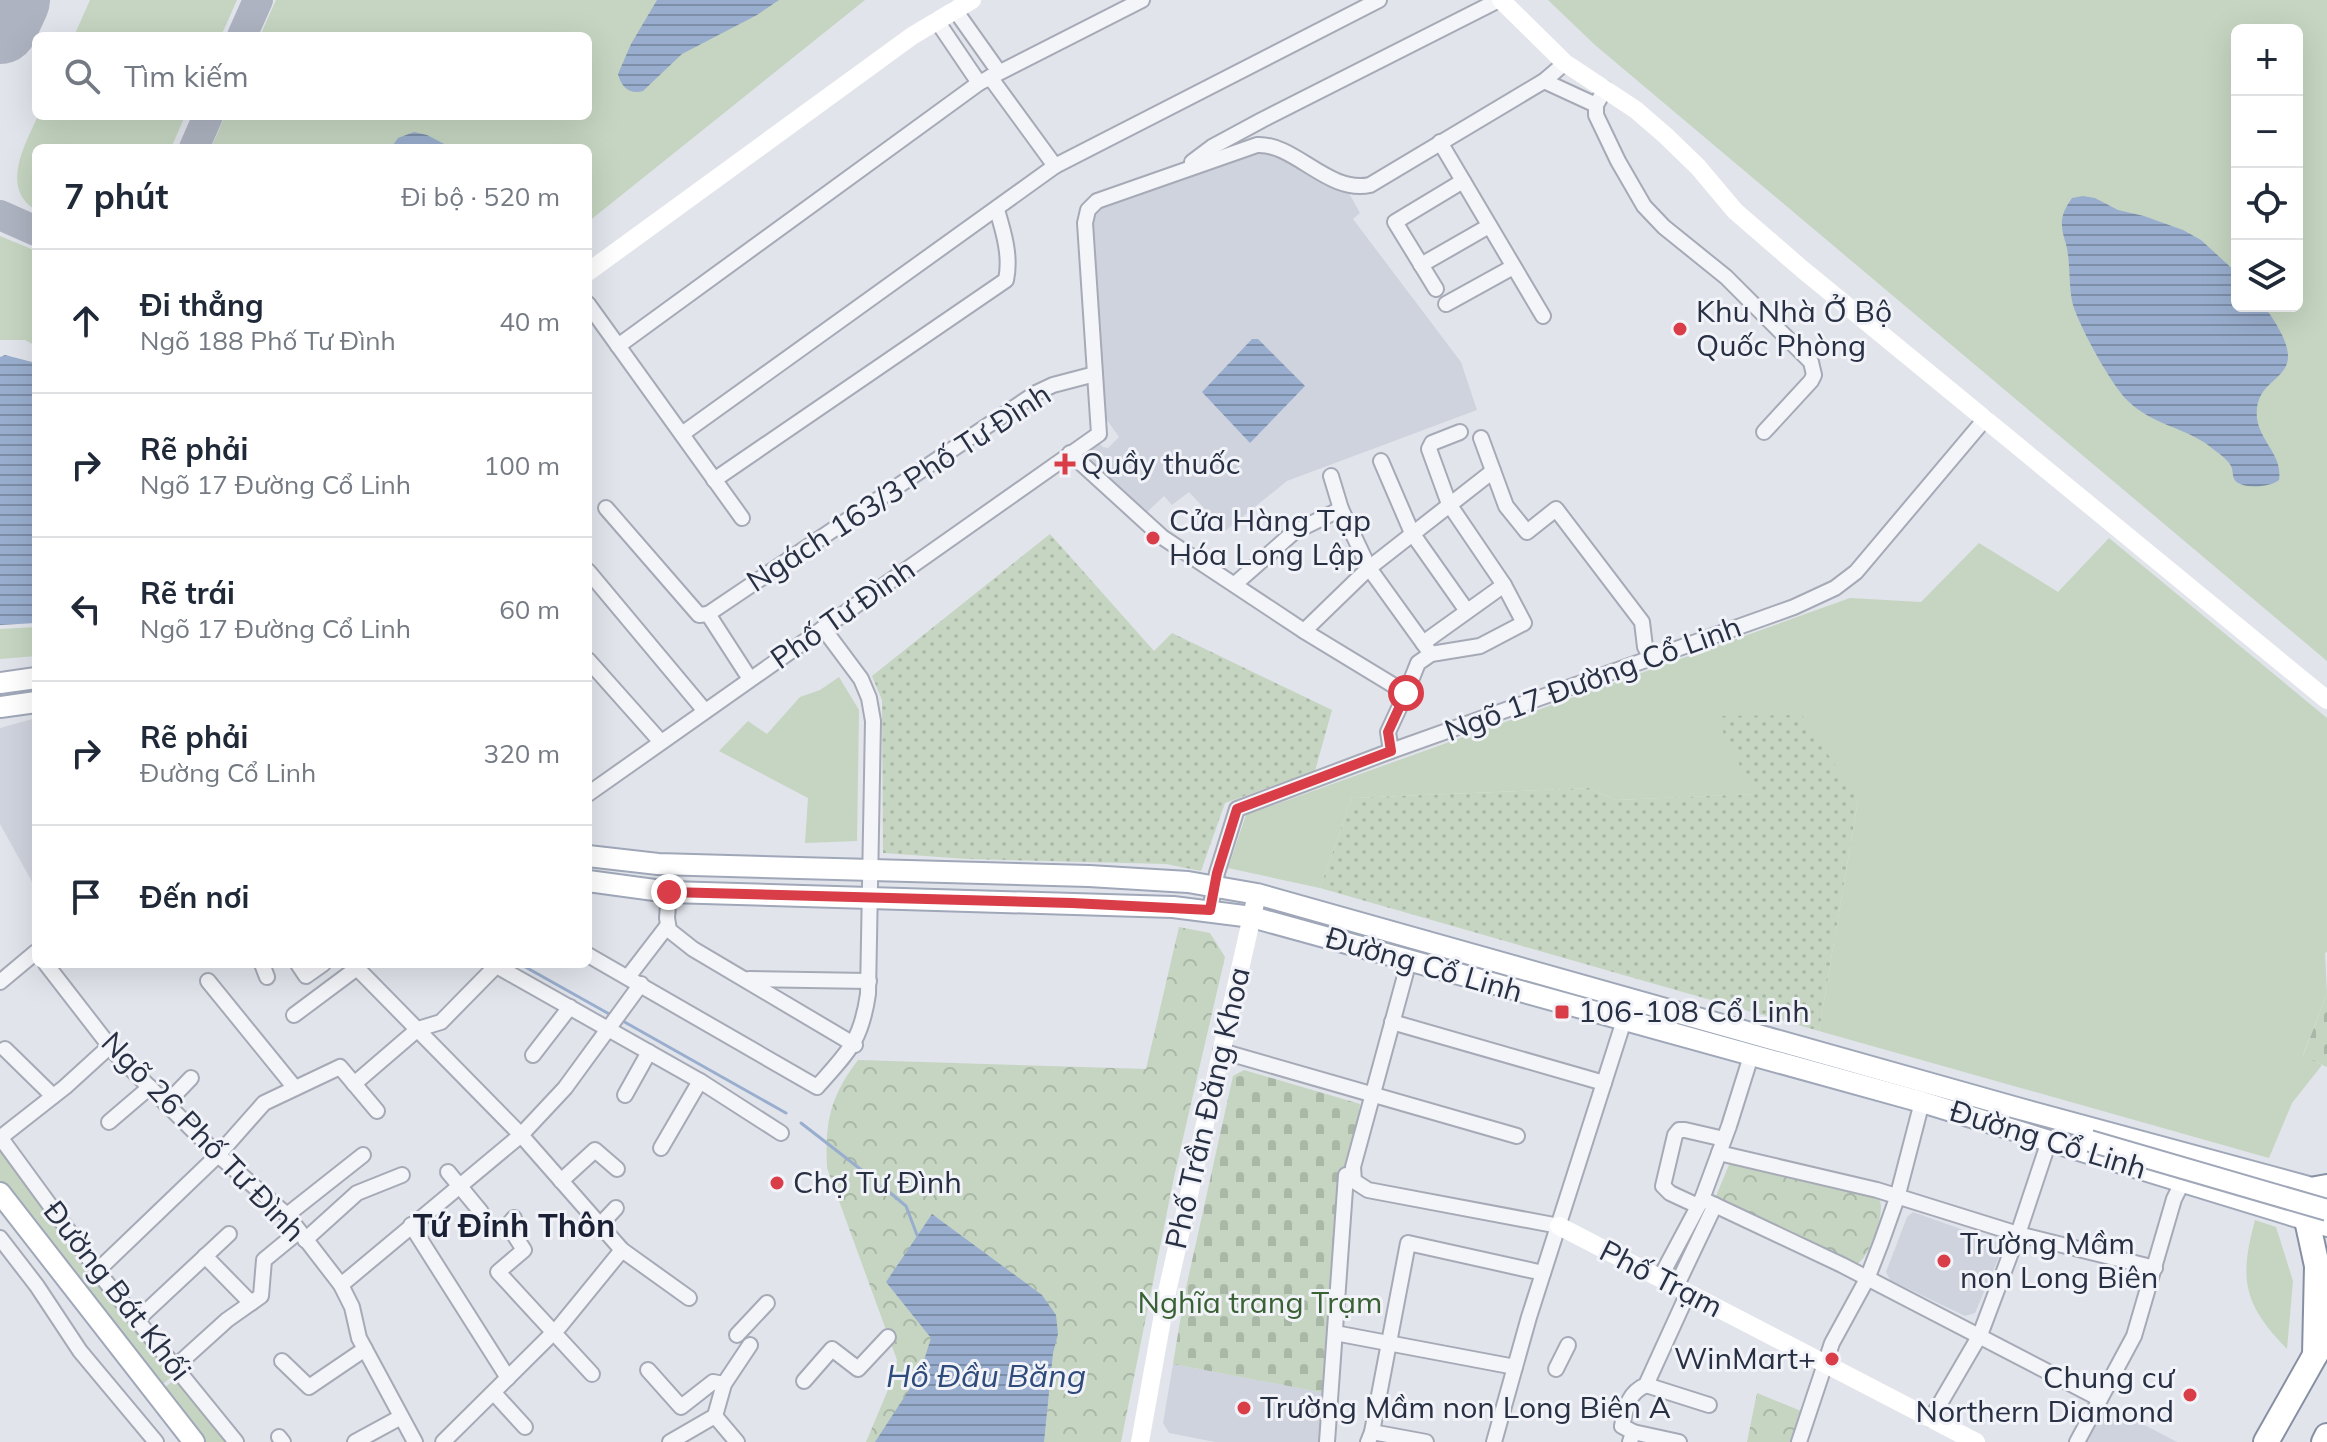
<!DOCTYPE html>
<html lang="vi">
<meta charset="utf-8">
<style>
:root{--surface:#fff;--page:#f2f2f3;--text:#1f2937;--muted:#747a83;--line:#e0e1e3}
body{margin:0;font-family:Mulish,sans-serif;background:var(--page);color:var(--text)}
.controls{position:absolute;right:24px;top:24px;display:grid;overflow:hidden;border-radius:12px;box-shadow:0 8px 32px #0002}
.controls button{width:72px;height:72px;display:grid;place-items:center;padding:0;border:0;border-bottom:2px solid var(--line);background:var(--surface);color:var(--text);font:40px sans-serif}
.stop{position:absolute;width:24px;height:24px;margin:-18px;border:6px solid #d93d48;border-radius:50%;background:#fff}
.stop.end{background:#d93d48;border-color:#fff;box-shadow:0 2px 8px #0008}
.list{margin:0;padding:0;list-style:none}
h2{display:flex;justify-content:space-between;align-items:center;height:104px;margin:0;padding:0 32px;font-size:34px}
h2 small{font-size:26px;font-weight:400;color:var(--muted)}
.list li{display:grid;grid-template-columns:52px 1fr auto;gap:24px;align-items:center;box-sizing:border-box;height:144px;padding:0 32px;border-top:2px solid var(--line)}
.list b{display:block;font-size:30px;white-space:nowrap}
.list p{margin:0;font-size:26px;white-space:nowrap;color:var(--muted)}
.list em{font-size:26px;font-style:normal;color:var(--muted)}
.icon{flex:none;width:44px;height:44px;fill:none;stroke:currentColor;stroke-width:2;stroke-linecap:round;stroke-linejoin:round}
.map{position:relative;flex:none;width:2327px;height:1442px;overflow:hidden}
.search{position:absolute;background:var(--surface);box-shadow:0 8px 32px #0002;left:32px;top:32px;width:560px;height:88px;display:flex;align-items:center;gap:20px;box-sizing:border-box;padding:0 28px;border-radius:12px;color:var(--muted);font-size:30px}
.panel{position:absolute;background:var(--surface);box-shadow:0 8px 32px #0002;left:32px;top:144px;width:560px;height:824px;border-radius:12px}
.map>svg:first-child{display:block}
.built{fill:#cfd3dd}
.grass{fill:#c5d5c1;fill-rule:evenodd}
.cemetery{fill:url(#cemetery-stones)}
.park{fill:url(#park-crowns)}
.garden{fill:url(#garden-dots)}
.water{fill:url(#water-rules)}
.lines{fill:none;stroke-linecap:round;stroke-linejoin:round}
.stream{stroke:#99aece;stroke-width:3}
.taxiway{stroke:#adb3c0;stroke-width:30}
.runway{stroke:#adb3c0;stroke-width:76}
.street-casing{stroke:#a6aab6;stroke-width:18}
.primary-casing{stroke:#9fa7b8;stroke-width:24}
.highway-casing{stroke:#8790a3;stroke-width:28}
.street{stroke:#f4f5f9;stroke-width:14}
.secondary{stroke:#fff;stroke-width:18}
.primary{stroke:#fff;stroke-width:20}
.highway{stroke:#fff;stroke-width:24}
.primary-bridge-casing{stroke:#9fa7b8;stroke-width:24;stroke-linecap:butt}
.primary-bridge{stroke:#fff;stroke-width:20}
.route{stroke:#d93d48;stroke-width:10}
.poi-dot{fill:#d93d48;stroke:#f1f3f8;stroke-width:3}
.labels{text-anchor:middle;stroke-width:6;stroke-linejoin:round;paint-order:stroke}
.poi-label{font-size:30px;fill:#283044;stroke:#f1f3f8;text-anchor:start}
.street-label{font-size:30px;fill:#283044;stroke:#f1f3f8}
.park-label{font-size:30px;fill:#396134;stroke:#f1f3f8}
.neighbourhood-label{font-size:32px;font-weight:bold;fill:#1a2135;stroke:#f1f3f8}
.water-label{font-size:32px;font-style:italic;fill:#2e4b7b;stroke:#f1f3f8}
</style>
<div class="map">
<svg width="2327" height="1442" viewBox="0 0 2327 1442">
<defs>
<pattern id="cemetery-stones" width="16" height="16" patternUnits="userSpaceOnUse" patternTransform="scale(2)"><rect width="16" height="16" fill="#c5d5c1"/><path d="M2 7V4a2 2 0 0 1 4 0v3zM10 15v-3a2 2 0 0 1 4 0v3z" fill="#a9b7a7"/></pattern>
<pattern id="park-crowns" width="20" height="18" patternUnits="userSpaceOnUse" patternTransform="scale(2)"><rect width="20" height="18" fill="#c5d5c1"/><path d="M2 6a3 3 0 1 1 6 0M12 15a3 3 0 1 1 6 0" fill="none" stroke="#a9b7a7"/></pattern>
<pattern id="garden-dots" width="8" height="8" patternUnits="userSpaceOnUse" patternTransform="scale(2)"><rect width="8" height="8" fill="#c5d5c1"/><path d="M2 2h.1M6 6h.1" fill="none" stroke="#a9b7a7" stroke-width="1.8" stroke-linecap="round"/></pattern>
<pattern id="water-rules" width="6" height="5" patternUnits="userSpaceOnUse" patternTransform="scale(2)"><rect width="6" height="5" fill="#99aece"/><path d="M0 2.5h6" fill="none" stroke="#7d8ea9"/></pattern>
</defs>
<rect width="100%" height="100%" fill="#e1e4eb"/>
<g class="built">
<polygon points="1262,148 1345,186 1360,213 1353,219 1461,362 1477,410 1287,481 1225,531 1189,492 1172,505 1164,496 1143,516 1087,460 1087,453 1096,441 1103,447 1108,448 1119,437 1102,413 1092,226 1094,213 1098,208"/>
<polygon points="36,718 36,889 0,824 0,728"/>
<polygon points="1913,1212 2000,1243 2002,1250 1975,1313 1965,1316 1890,1280 1886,1272 1907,1217"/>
<polygon points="1173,1364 1325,1393 1319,1442 1215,1442 1169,1433 1163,1423"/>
<polygon points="2106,1405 2177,1442 2085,1442"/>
</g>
<g class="grass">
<polygon points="90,0 237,0 221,36 74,36"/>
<polygon points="276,0 865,0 588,222 588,148 211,148 225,116 588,116 588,36 260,36"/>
<path d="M1548 0H2327V661L1595 45ZM2237 30H2297V306H2237Z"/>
<path d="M38 116H185L171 148H36V210C0 189 25 144 38 116Z"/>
<polygon points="0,236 36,251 36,346 25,340 0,340"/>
<polygon points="2109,538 2327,718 2327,952 2325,953 2327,993 2303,1055 2322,1065 2292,1103 2269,1158 1819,1031 1858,800 1755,794 1616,800 1589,788 1352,798 1320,888 1228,868 1246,815 1850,598 1921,602 1979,543 2058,592"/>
<polygon points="36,627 36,656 0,659 0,629"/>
<polygon points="839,677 859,710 857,841 805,843 808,798 719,751 748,721 767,734 800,697 820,690"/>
<polygon points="0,1151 175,1374 158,1388 0,1180"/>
<path d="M2255 1220 2276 1227 2293 1281 2287 1349C2243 1304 2239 1279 2255 1220Z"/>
<polygon points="177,1377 233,1442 203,1442 161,1391"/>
</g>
<g class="cemetery">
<polygon points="2327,993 2327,1067 2303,1056"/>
<polygon points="1244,1070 1360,1104 1325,1393 1173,1364 1184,1297 1233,1076"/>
</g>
<g class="park">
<path d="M1179 927 1210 933 1225 957 1174 1177 1121 1442H866L895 1373 897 1360 827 1168C825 1121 830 1097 858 1060L1146 1069Z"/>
<path d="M1731 1160 1871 1193 1880 1201C1885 1215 1868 1261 1854 1266L1721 1203 1716 1196Z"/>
<polygon points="1757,1393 1801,1411 1791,1442 1747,1442"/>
</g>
<g class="garden">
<polygon points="1050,534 1154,651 1172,633 1332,710 1315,771 1225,803 1201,871 1166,864 968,859 883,853 882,700 872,676"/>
<polygon points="1802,715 1858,800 1819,1031 1320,888 1352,798 1589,788 1616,800 1754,794 1715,716"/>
</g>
<g class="water">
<path d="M657 0H779L757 15 682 54 643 91C630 95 621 87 618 74L631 44Z"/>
<polygon points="414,132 427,135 452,148 391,148 398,138"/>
<path d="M2083 196 2095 198 2118 210 2144 216 2183 230 2201 240 2237 273V306H2264C2324 388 2252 366 2257 418 2260 442 2283 455 2279 480 2270 487 2249 489 2238 483 2231 479 2234 472 2231 466 2227 458 2215 451 2208 445 2183 427 2151 424 2128 401 2112 386 2080 328 2073 305 2068 286 2071 264 2066 244 2064 237 2061 229 2062 220 2063 212 2067 205 2072 198Z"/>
<polygon points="1252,339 1258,339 1305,386 1250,443 1202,392"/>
<polygon points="5,355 36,363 36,623 0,625 0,357"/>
<polygon points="932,1214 1042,1295 1056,1315 1058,1334 1053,1353 1044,1442 875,1442 920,1373 931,1338 886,1282"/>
</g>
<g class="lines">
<g class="stream">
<polyline points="520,964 611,1015"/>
<polyline points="621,1020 786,1113"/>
<polyline points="801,1123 868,1175"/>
<polyline points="882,1186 906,1206 917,1235"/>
</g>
<g class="taxiway">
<polyline points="242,36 258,0"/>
<polyline points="194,148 208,116"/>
<polyline points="0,215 36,231"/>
</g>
<polyline class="runway" points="0,26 12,0"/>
<g class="street-casing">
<g id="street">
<polyline points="955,10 999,72"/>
<polyline points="937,21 979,83"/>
<polyline points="990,77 1055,166"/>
<polyline points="1544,81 1596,105"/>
<polyline points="1605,89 1596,105 1596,115 1618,161 1644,206 1664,227 1726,277 1811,362 1814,375 1811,381 1764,432"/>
<polyline points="1440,142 1543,316"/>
<polyline points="1192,162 1212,147 1262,120 1499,0"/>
<polyline points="1421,265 1489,226"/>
<polyline points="1436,289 1395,222 1463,181"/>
<polyline points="588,304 742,518"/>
<polyline points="1446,304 1513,267"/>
<polyline points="618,346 979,83 1142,0"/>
<polyline points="682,434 1055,166 1379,0"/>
<polyline points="1481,438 1506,506 1527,532 1556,509 1642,622 1645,647 1651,658"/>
<polyline points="1070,453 1162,537 1304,631 1406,693 1388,732 1391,751"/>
<polyline points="1381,461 1412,533 1467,611"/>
<polyline points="1331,476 1341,509"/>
<path d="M714 480 1006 280C1011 257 1004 233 997 210"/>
<polyline points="606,508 699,615 708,614"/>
<polyline points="588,571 705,711"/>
<polyline points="1235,584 1294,532 1341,509 1369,568 1431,654"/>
<polyline points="708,614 1036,393 1053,385 1095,374"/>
<polyline points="708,614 750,679"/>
<polyline points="1304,631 1369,568 1493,471"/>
<polyline points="1423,643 1504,585"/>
<polyline points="588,660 661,742"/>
<polyline points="1406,693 1418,663 1431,654 1480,646 1524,623 1504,585 1449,504 1429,449 1432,443 1460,432"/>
<path d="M588 794 1099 434 1085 223 1088 210 1097 201 1257 145C1295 143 1328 194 1370 185L1544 81 1565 63"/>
<polyline points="669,892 667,918 669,930 693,949 855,1045"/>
<polyline points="1210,910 1217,873 1237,809 1391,751 1794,607 1835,588 1856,572 1985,419"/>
<path d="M588 955 817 1087C848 1052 861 1042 868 994L873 721 869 698 861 679 823 628"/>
<polyline points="1409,961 1353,1167 1354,1181 1368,1190 1559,1226"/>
<polyline points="46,964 115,1053 218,1155 287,1215 341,1285 352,1307 359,1338 415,1442"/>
<polyline points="262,964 267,977"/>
<polyline points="298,964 306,976 323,964"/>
<polyline points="353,964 521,1135 622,1250 689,1298"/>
<polyline points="493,964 700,1081 781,1133"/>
<polyline points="628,977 668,925"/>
<polyline points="749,979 869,981"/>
<polyline points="208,981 295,1088"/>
<polyline points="0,982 36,952"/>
<polyline points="294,1015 357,968"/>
<polyline points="1392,1022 1604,1083"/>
<polyline points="5,1049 53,1096"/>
<polyline points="1221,1051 1517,1136"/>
<polyline points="533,1055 570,1007"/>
<polyline points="354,1084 418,1029 441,1022 496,966"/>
<polyline points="625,1095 649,1052"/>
<polyline points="166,1104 191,1078"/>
<polyline points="109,1122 150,1087"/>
<polyline points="0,1137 106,1282 236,1442"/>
<polyline points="0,1138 65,1087 110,1046"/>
<polyline points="661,1148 700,1081"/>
<polyline points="1719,1153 1877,1190 2018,1234 2155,1268"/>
<polyline points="448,1172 481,1212"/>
<polyline points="561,1181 595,1150 617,1169"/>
<polyline points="1702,1199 1842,1265 2100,1399"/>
<polyline points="1698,1206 1670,1193 1663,1186 1675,1135 1679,1130 1685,1130 1724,1139"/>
<polyline points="287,1215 363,1155"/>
<polyline points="514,1218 508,1225 524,1250 498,1272 592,1374"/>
<polyline points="411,1225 508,1378"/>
<polyline points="600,1225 616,1208"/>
<polyline points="0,1238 37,1286 80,1351 156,1442"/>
<polyline points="305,1240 357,1193 402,1175"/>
<polyline points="205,1256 251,1303"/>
<polyline points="97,1271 218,1155 264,1103 340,1067 377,1111"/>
<polyline points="1660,1278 1702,1199 1729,1126 1751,1056"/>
<polyline points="341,1285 521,1135 565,1088 641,984"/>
<polyline points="1676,1287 1715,1205"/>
<polyline points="137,1320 229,1234"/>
<polyline points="1335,1333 1515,1367"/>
<polyline points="737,1335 767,1303"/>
<polyline points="282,1361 309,1387 365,1349"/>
<polyline points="175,1367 227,1320 261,1296 264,1260 298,1232"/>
<polyline points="1556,1369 1568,1345"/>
<polyline points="648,1370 681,1407 713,1382 724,1384"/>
<polyline points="804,1381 832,1349 858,1369 888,1337"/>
<polyline points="1646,1385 1709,1405"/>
<polyline points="494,1393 525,1427"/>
<polyline points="715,1416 737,1442"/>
<polyline points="1931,1419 1980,1335 2018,1234 2049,1141"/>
<polyline points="1372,1432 1426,1442"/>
<polyline points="1633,1432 1679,1442"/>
<polyline points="279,1437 283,1442"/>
<polyline points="355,1442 401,1417"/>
<polyline points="443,1442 560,1326 622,1250"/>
<polyline points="670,1442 715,1416 724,1384 750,1345"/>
<polyline points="1327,1442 1346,1175"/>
<polyline points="1368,1442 1372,1432 1408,1243 1543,1273"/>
<polyline points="1494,1442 1529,1317 1627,1011"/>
<path d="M1630 1442 1633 1432 1622 1426C1626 1407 1628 1393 1646 1385L1688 1293"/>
<polyline points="1799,1442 1832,1343 1867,1279 1881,1243 1897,1198 1922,1102"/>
<polyline points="2077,1442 2134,1336 2174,1199 2183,1181"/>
</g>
</g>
<g class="primary-casing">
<g id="primary">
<polyline points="0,683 36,678"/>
<polyline points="0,707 36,702"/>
<polyline points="588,856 658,864 1089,876 1188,882 1257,894 2017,1108 2327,1192"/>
<polyline points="588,881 669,892 1173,907 1252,917 1922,1102 2327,1226"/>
<polyline points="0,1193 194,1442"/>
</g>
</g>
<g class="highway-casing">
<g id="highway">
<polyline points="2316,1189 2327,1187"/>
<polyline points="2307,1220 2317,1266 2315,1355"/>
<polyline points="2266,1442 2322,1343"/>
<polyline points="2324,1442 2327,1436"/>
</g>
</g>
<use href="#street" class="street"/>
<g class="secondary">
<polyline points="1501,0 1565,63 1636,110 1666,136 1698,167 1735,211 1802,269 2327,700"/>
<polyline points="588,272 912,36 972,0"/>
<polyline points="1559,1226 1976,1442"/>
<polyline points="1140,1442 1167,1292 1257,894"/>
</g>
<use href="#primary" class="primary"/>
<use href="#highway" class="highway"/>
<g class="primary-bridge-casing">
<polyline id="primary-bridge" points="2090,1141 2327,1210"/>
</g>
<use href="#primary-bridge" class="primary-bridge"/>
</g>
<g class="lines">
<polyline class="route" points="669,892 1072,903 1210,910 1217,873 1237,809 1391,751 1388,732 1406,693"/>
</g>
<g class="poi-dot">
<circle cx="1680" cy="329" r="8"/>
<path d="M1061 452h8v8h8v8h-8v8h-8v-8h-8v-8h8z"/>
<circle cx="1153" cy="538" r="8"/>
<rect x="1554" y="1004" width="16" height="16" rx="4"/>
<circle cx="777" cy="1183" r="8"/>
<circle cx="1944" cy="1261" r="8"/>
<circle cx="1832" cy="1359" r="8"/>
<circle cx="2190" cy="1395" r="8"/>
<circle cx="1244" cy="1408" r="8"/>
</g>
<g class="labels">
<g class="poi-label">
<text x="1696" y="322">Khu Nhà Ở Bộ<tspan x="1696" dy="34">Quốc Phòng</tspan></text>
<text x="1081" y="474">Quầy thuốc</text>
<text x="1169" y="531">Cửa Hàng Tạp<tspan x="1169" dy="34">Hóa Long Lập</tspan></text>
<text x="1578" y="1022">106-108 Cổ Linh</text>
<text x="793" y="1193">Chợ Tư Đình</text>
<text x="1960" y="1254">Trường Mầm<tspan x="1960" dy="34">non Long Biên</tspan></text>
<text x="1816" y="1369" text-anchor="end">WinMart+</text>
<text x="2174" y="1388" text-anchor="end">Chung cư<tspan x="2174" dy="34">Northern Diamond</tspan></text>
<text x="1260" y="1418">Trường Mầm non Long Biên A</text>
</g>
<g class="street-label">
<text transform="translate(899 488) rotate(-33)" y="10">Ngách 163/3 Phố Tư Đình</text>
<text transform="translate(843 614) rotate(-35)" y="10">Phố Tư Đình</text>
<text transform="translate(1593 679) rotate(-20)" y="10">Ngõ 17 Đường Cổ Linh</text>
<text transform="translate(1424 965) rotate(16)" y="10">Đường Cổ Linh</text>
<text transform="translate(1208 1108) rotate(-77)" y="10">Phố Trần Đăng Khoa</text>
<text transform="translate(203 1137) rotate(46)" y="10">Ngõ 26 Phố Tư Đình</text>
<text transform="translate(2048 1140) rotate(17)" y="10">Đường Cổ Linh</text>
<text transform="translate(1661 1279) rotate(27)" y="10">Phố Trạm</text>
<text transform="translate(117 1291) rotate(52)" y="10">Đường Bát Khối</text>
</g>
<g class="park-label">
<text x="1260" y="1313">Nghĩa trang Trạm</text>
</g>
<g class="neighbourhood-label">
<text x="514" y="1237">Tứ Đỉnh Thôn</text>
</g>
<g class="water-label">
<text x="986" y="1387">Hồ Đầu Băng</text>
</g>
</g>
</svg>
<div class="controls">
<button>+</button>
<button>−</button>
<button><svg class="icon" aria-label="locate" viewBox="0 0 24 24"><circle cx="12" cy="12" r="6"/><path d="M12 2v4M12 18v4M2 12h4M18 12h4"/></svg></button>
<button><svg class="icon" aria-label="layers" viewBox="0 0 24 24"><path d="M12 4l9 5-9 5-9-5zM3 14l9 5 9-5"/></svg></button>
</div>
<div class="stop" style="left:1406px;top:693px"></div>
<div class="stop end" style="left:669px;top:892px"></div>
<div class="search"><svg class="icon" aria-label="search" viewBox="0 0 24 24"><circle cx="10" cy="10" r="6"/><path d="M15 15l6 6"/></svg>Tìm kiếm</div>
<section class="panel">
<h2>7 phút<small>Đi bộ · 520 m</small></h2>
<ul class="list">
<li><svg class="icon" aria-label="ahead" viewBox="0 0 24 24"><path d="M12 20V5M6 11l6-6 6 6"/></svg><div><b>Đi thẳng</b><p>Ngõ 188 Phố Tư Đình</p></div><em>40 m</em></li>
<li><svg class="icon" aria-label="right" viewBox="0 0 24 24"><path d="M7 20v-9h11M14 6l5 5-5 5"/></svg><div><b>Rẽ phải</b><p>Ngõ 17 Đường Cổ Linh</p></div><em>100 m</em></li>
<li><svg class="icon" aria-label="left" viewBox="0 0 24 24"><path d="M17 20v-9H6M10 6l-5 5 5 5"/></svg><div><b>Rẽ trái</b><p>Ngõ 17 Đường Cổ Linh</p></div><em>60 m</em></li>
<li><svg class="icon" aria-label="right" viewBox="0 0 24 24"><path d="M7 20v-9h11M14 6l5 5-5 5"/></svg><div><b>Rẽ phải</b><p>Đường Cổ Linh</p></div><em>320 m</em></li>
<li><svg class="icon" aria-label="arrive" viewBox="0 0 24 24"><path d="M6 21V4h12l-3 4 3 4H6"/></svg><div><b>Đến nơi</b></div></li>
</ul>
</section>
</div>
